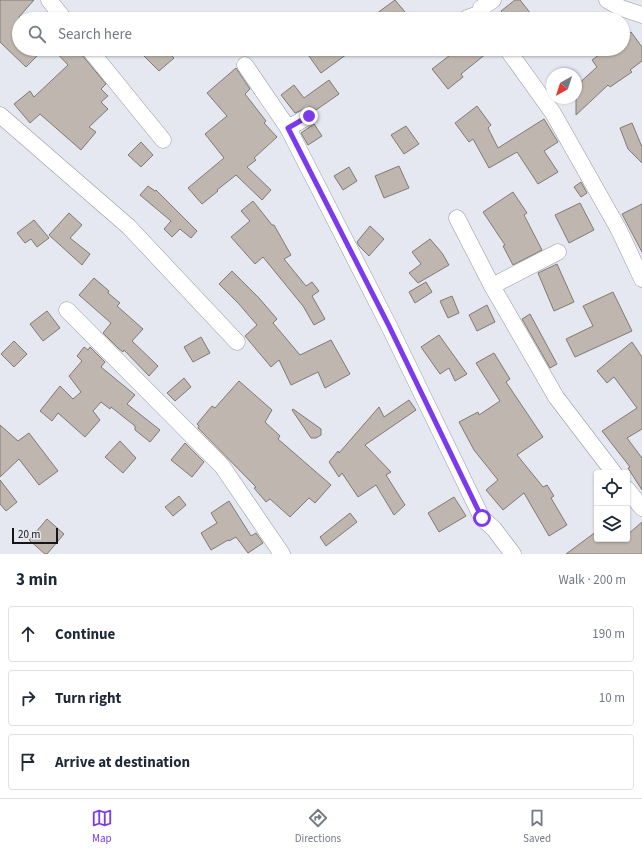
<!DOCTYPE html>
<meta charset="utf-8">
<style>
:root{--surface:#fff;--page:#f6f6f7;--text:#1f2937;--muted:#747a83;--line:#e0e1e3;--accent:#7c3aed}
body{margin:0;font-family:"Source Sans 3",sans-serif;background:var(--page);color:var(--text)}
.controls{position:absolute;right:12px;bottom:12px;display:grid;overflow:hidden;border-radius:4px;box-shadow:0 1px 3px #0004}
.controls button{width:36px;height:36px;display:grid;place-items:center;padding:0;border:0;border-bottom:1px solid var(--line);background:var(--surface);color:var(--text);font:20px sans-serif}
.compass{position:absolute;left:546px;top:68px;width:36px;height:36px;border-radius:50%;background:var(--surface);box-shadow:0 1px 3px #0004;rotate:219deg}
.scale{position:absolute;left:12px;bottom:10px;width:46px;box-sizing:border-box;padding-left:4px;border:2px solid #141518;border-top:0;font-size:11px;line-height:14px;white-space:nowrap;color:#141518;-webkit-text-stroke:3px #e5e7f1;paint-order:stroke}
.stop{position:absolute;width:12px;height:12px;margin:-9px;border:3px solid #7c3aed;border-radius:50%;background:#fff}
.stop.end{background:#7c3aed;border-color:#fff;box-shadow:0 1px 4px #0008}
.list{margin:0;padding:0;list-style:none}
h2{display:flex;justify-content:space-between;align-items:center;height:52px;margin:0;padding:0 16px;font-size:17px}
h2 small{font-size:13px;font-weight:400;color:var(--muted)}
.list li{display:grid;grid-template-columns:26px 1fr auto;gap:12px;align-items:center;box-sizing:border-box;height:56px;margin:0 8px 8px;padding:0 8px;border:1px solid var(--line);border-radius:4px}
.list b{display:block;font-size:15px;white-space:nowrap}
.list em{font-size:13px;font-style:normal;color:var(--muted)}
.icon{flex:none;width:22px;height:22px;fill:none;stroke:currentColor;stroke-width:2;stroke-linecap:round;stroke-linejoin:round}
.map{position:relative;flex:none;width:642px;height:554px;overflow:hidden}
.search{position:absolute;background:var(--surface);box-shadow:0 1px 3px #0004;left:12px;right:12px;top:12px;height:44px;display:flex;align-items:center;gap:10px;box-sizing:border-box;padding:0 14px;border-radius:22px;color:var(--muted);font-size:15px}
.sheet{height:244px;background:var(--surface)}
nav{display:flex;justify-content:space-around;align-items:center;box-sizing:border-box;height:56px;border-top:1px solid var(--line);background:var(--surface);font-size:11px;color:var(--muted)}
nav a{display:grid;justify-items:center;gap:2px}
nav .on{color:var(--accent)}
.map>svg:first-child{display:block}
.building{fill:#bfb7af;stroke:#817a72}
.lines{fill:none;stroke-linecap:round;stroke-linejoin:round}
.street-casing{stroke:#9698a1;stroke-width:17}
.street{stroke:#fff;stroke-width:16}
.route{stroke:#7c3aed;stroke-width:5}
</style>
<div class="map">
<svg width="642" height="554" viewBox="0 0 642 554">
<rect width="100%" height="100%" fill="#e5e7f1"/>
<g class="building">
<polygon points="0,0 34,0 19,17 19,49 44,49 26,67 0,42"/>
<polygon points="395,0 405,12 395,19 369,19"/>
<polygon points="515,0 520,0 535,19 507,19 501,11"/>
<polygon points="631,32 642,47 642,61 630,70 632,72 610,87 608,85 576,115 576,86 597,67 592,60 607,49 623,49 623,38"/>
<polygon points="53,49 80,49 82,55 106,84 101,89 108,96 101,102 108,109 89,127 96,132 81,150 40,114 30,123 14,104 30,91 34,97 68,65"/>
<polygon points="137,49 165,49 174,58 159,71"/>
<polygon points="304,49 354,49 321,73"/>
<polygon points="458,49 492,49 461,74 463,77 448,89 432,69"/>
<polygon points="236,68 250,89 245,94 266,121 264,123 277,137 254,158 256,160 247,167 271,190 262,200 236,175 217,190 218,191 202,204 188,188 224,158 205,134 227,116 207,93"/>
<polygon points="329,80 339,94 316,110 313,108 309,107 295,113 281,95 294,85 304,98"/>
<polygon points="477,106 491,125 488,128 498,148 544,119 558,142 544,151 558,172 538,184 517,152 489,168 473,139 469,142 455,123"/>
<polygon points="632,123 642,147 642,163 628,149 620,128"/>
<polygon points="314,124 322,136 308,145 301,133"/>
<polygon points="406,126 419,144 404,154 391,135"/>
<polygon points="141,142 153,155 141,167 128,155"/>
<polygon points="399,166 409,188 384,198 375,176"/>
<polygon points="349,167 357,181 343,190 334,176"/>
<polygon points="581,182 587,193 581,197 574,187"/>
<polygon points="148,186 155,191 156,190 197,231 191,238 180,229 172,237 164,229 171,221 140,195"/>
<polygon points="513,192 527,213 524,215 542,250 513,265 503,246 505,245 483,212"/>
<polygon points="253,201 272,225 274,225 291,255 284,259 306,286 312,282 319,291 312,296 325,319 314,325 303,306 263,257 255,264 231,237 250,221 241,211"/>
<polygon points="580,203 594,230 569,243 555,215"/>
<polygon points="642,204 642,252 622,214"/>
<polygon points="69,213 82,225 70,238 90,254 82,265 49,235"/>
<polygon points="34,220 49,238 37,247 31,239 25,243 17,233"/>
<polygon points="370,226 384,239 369,256 359,246 357,242"/>
<polygon points="430,239 442,253 449,265 418,283 409,273 421,264 412,252"/>
<polygon points="557,264 574,302 554,311 538,273"/>
<polygon points="232,271 259,298 277,319 273,323 300,355 331,340 350,374 325,388 318,372 291,385 279,360 271,367 245,336 257,325 239,304 219,284"/>
<polygon points="94,278 109,291 108,293 120,303 117,306 143,329 132,341 158,366 149,376 124,350 123,352 118,348 103,333 111,323 79,295"/>
<polygon points="426,282 432,292 415,303 409,292"/>
<polygon points="613,292 632,331 575,357 566,339 593,326 583,306"/>
<polygon points="452,296 459,313 448,318 440,301"/>
<polygon points="487,305 495,322 477,331 469,315"/>
<polygon points="47,311 60,328 43,341 30,324"/>
<polygon points="530,314 557,364 550,368 522,319"/>
<polygon points="439,335 467,374 455,381 449,368 440,374 421,347"/>
<polygon points="201,337 210,353 193,362 184,347"/>
<polygon points="14,341 27,354 14,367 1,354"/>
<polygon points="632,342 642,357 642,429 627,438 642,458 642,490 628,468 630,467 602,431 637,408 614,377 607,383 597,371"/>
<polygon points="84,347 88,350 90,347 105,362 101,367 135,395 127,404 160,430 150,442 135,430 135,426 111,407 110,409 101,402 93,411 100,420 85,437 58,413 52,421 40,411 60,386 73,399 81,392 69,376 82,361 77,356"/>
<polygon points="494,353 510,379 506,382 543,437 517,455 543,487 547,485 554,496 551,498 567,525 549,536 524,493 503,510 486,490 498,480 474,450 459,422 478,412 479,415 500,401 476,363"/>
<polygon points="184,378 191,387 175,401 167,393"/>
<polygon points="239,381 272,410 265,422 280,436 278,439 331,485 315,503 309,498 290,517 270,499 266,502 254,488 256,487 198,428 199,426 197,424 212,406 215,408"/>
<polygon points="409,400 416,410 365,445 391,472 386,475 405,505 394,515 376,485 358,497 342,473 339,477 329,462 338,451 339,453 379,407 384,417"/>
<polygon points="293,409 321,429 321,435 316,438 311,438 292,410"/>
<polygon points="0,425 18,441 29,433 58,471 39,485 19,459 0,477"/>
<polygon points="120,441 136,458 123,473 105,457"/>
<polygon points="185,443 204,462 192,477 171,460"/>
<polygon points="0,480 17,502 6,511 0,504"/>
<polygon points="179,496 186,505 173,516 165,507"/>
<polygon points="454,497 466,516 439,532 428,513"/>
<polygon points="229,501 251,536 256,533 263,543 248,553 236,537 229,541 228,540 211,550 201,533 217,523 211,513"/>
<polygon points="350,513 357,522 326,546 320,537"/>
<polygon points="47,519 64,534 47,554 45,554 29,540"/>
<polygon points="642,522 642,554 566,554 597,531 597,539 627,539 627,535"/>
</g>
<g class="lines">
<g class="street-casing">
<g id="street">
<polyline points="49,0 64,19"/>
<polyline points="607,0 621,8 642,15"/>
<polyline points="467,18 481,13"/>
<polyline points="484,19 481,13 481,8 493,0"/>
<polyline points="89,49 163,140"/>
<polyline points="507,49 553,113 619,230 642,279"/>
<polyline points="245,65 288,128 389,326 482,518 494,529 513,554"/>
<polyline points="0,115 129,227 237,342"/>
<polyline points="288,128 309,116"/>
<polyline points="457,218 492,286"/>
<polyline points="558,252 492,286 556,397 614,473"/>
<polyline points="67,310 222,466 282,554"/>
<polyline points="627,489 642,508"/>
</g>
</g>
<use href="#street" class="street"/>
</g>
<g class="lines">
<polyline class="route" points="309,116 288,128 389,326 482,518"/>
</g>
</svg>
<div class="controls">
<button><svg class="icon" aria-label="locate" viewBox="0 0 24 24"><circle cx="12" cy="12" r="6"/><path d="M12 2v4M12 18v4M2 12h4M18 12h4"/></svg></button>
<button><svg class="icon" aria-label="layers" viewBox="0 0 24 24"><path d="M12 4l9 5-9 5-9-5zM3 14l9 5 9-5"/></svg></button>
</div>
<svg class="compass" viewBox="-18 -18 36 36"><path d="M0-13l5 13h-10z" fill="#e53935"/><path d="M0 13l5-13h-10z" fill="#747a83"/></svg>
<div class="scale">20 m</div>
<div class="stop" style="left:482px;top:518px"></div>
<div class="stop end" style="left:309px;top:116px"></div>
<div class="search"><svg class="icon" aria-label="search" viewBox="0 0 24 24"><circle cx="10" cy="10" r="6"/><path d="M15 15l6 6"/></svg>Search here</div>
</div>
<section class="sheet">
<h2>3 min<small>Walk · 200 m</small></h2>
<ul class="list">
<li><svg class="icon" aria-label="ahead" viewBox="0 0 24 24"><path d="M12 20V5M6 11l6-6 6 6"/></svg><div><b>Continue</b></div><em>190 m</em></li>
<li><svg class="icon" aria-label="right" viewBox="0 0 24 24"><path d="M7 20v-9h11M14 6l5 5-5 5"/></svg><div><b>Turn right</b></div><em>10 m</em></li>
<li><svg class="icon" aria-label="arrive" viewBox="0 0 24 24"><path d="M6 21V4h12l-3 4 3 4H6"/></svg><div><b>Arrive at destination</b></div></li>
</ul>
</section>
<nav>
<a class="on"><svg class="icon" aria-label="map" viewBox="0 0 24 24"><path d="M3 6l6-2 6 2 6-2v14l-6 2-6-2-6 2zM9 4v14M15 6v14"/></svg>Map</a>
<a><svg class="icon" aria-label="directions" viewBox="0 0 24 24"><path d="M12 3l9 9-9 9-9-9zM9 14v-3h6M13 9l2 2-2 2"/></svg>Directions</a>
<a><svg class="icon" aria-label="saved" viewBox="0 0 24 24"><path d="M7 4h10v16l-5-4-5 4z"/></svg>Saved</a>
</nav>
